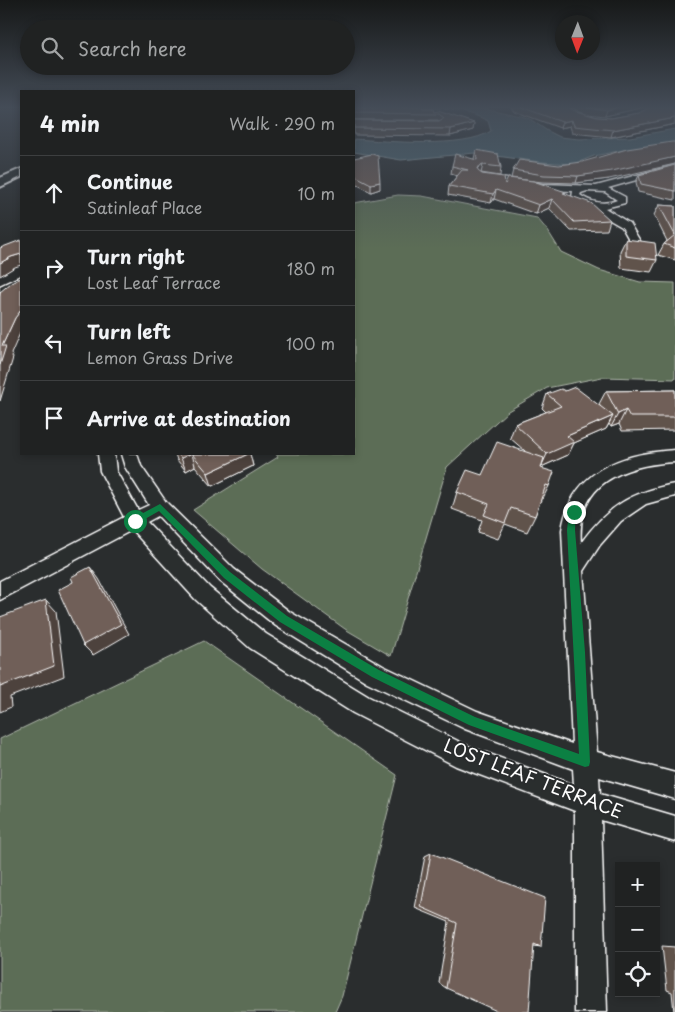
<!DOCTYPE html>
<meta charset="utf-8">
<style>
:root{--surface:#202222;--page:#2d2f2f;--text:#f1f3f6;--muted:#a2a4a5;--line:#3d3f40}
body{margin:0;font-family:"Playpen Sans",sans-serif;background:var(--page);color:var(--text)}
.controls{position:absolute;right:15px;bottom:15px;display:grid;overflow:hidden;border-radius:0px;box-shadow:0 2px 8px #0003}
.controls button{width:45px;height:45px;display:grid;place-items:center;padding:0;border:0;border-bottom:1px solid var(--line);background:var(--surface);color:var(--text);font:25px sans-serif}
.compass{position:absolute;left:555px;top:15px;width:45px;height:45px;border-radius:50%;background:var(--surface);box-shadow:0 2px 8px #0003;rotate:181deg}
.stop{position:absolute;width:15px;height:15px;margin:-11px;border:4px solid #0b8043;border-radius:50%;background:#fff}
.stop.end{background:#0b8043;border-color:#fff;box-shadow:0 1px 5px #0008}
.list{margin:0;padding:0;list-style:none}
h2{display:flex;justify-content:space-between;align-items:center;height:65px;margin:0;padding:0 20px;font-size:21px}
h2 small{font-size:16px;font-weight:400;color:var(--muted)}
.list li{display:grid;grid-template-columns:32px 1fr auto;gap:15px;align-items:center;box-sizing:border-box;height:75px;padding:0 20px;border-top:1px solid var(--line)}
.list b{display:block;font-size:19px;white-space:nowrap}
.list p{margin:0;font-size:16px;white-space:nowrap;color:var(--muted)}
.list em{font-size:16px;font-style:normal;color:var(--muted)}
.icon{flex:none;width:28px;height:28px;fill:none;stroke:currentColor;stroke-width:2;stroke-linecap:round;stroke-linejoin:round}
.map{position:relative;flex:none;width:675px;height:1012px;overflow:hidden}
.search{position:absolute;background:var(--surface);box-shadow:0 2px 8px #0003;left:20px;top:20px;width:335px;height:55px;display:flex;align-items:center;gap:12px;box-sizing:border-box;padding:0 18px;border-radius:28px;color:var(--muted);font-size:19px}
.panel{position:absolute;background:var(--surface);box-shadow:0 2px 8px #0003;left:20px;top:90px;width:335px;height:365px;border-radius:0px}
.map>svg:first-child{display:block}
.green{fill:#5c6d56;stroke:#aeb6aa}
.water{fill:#4f6b74;stroke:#95a6ac}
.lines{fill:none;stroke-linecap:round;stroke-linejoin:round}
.street-casing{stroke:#fff;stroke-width:3}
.secondary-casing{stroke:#fff;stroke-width:4}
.street{fill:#2a2d2e;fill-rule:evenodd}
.secondary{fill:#2a2d2e;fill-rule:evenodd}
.wall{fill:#60524c;stroke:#fff;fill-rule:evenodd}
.shaded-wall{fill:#4e423e;stroke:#fff}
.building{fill:#705f58;stroke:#fff}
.route{fill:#0b8043}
.labels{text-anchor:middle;stroke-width:4;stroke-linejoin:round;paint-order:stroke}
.near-street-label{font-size:18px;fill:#fff;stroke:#2a2d2e}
</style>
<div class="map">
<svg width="675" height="1012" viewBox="0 0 675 1012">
<rect width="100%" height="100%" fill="#2a2d2e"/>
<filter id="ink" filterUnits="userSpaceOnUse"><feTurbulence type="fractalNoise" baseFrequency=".02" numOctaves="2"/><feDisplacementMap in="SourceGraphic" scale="10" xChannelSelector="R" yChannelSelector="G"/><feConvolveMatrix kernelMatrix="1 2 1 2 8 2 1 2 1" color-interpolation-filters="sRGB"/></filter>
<g filter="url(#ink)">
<g class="green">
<polygon points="398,195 422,196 537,218 548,231 561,252 599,270 640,282 675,283 675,379 602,377 547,388 508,411 447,467 391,656 345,629 262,569 193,510 278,457 276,454 354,454 354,203"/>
<polygon points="204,641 397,775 342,996 335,1012 0,1012 0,739"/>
</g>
<path class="water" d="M354 107H479L521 116 530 119 546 130 560 137 579 139 630 137 675 129V145L623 150 594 156 574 164 540 162 475 153 401 160 354 152V139C387 141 464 149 491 131L488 121C453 102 393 109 354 109Z"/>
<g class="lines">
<g class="street-casing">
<g id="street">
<path d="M675 165V169L608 188 625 197V203L605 208 629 223 640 241 635 244 631 243 622 227 572 198 573 191 542 190 481 181 477 178 481 175 542 184 596 186ZM587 191 605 192 617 200C605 205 591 203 580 195L581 193Z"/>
<polygon points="21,276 21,284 0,294 0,286"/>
<path d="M675 450V462C623 465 576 483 581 543 607 507 631 492 675 484V496L646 504 621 521 600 545 583 571 597 752 675 773V799L599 777 600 794 675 816V842L601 820 607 1012H575V811L456 766 353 713 250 648 196 600 132 530 0 600V581L124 517 100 471 98 454H114L116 471 138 510 149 505 125 467 121 454H137L141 466 166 502 234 569 290 612 383 666 477 711 572 744 562 530C571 470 622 453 675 450ZM158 516 220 581 276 626 367 682 465 729 573 769 574 785 470 747 369 697 266 634 210 588 147 522Z"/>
</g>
</g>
<g class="secondary-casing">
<polygon id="secondary" points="21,169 21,177 0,187 0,178"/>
</g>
<use href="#street" class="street"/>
<use href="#secondary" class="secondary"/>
</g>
<g class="wall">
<path d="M354 107 374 109 421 107 423 109 474 123 473 130 450 136 354 135ZM354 120H438L439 121Z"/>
<polygon points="511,107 568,107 572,110 584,113 570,107 645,107 605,116 588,114 597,117 611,118 675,107 675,124 611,137 572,133 570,126 560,128 514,111"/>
<polygon points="476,150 501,167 500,176 481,173 505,184 566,192 565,194 610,220 607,230 571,231 549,208 536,214 494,199 491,203 448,195 449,186 457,176 451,174 452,166 474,159"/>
<polygon points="354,158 380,189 371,192 354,183"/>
<polygon points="675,165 675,200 638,192 636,182 639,175"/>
<polygon points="513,170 609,179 576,183 542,182 511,178"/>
<polygon points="659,205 675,206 675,260 658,255 664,244 667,241 654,215"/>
<polygon points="626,239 657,260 651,272 621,268 620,251"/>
<polygon points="675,390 675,430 622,431 619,424 611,427 609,424 606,429 574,443 568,455 541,467 541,468 549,486 541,502 540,502 535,516 527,532 505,524 498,539 478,532 482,520 452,509 457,492 482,475 525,451 510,438 515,424 546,412 542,408 547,394 565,391 600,406 599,404 606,391"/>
<polygon points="175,454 250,454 253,466 212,486 195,466 186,471 177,460"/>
<polygon points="431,853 541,947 534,946 446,988 439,983 449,922 415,908 425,856"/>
<polygon points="662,946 675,947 675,1012 674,1012 672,992 667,990"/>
</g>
<g class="shaded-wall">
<polygon points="619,107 645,107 605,116 607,110"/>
<polygon points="675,118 675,124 611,137 613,130"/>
<polygon points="572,120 570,126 560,128 562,122"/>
<polygon points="474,123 473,130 450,136 451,129"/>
<polygon points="675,157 675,164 609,179 576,183 578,176"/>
<polygon points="483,165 481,173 476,176 477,168"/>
<polygon points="380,182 380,189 371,192 371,184"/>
<polygon points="496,190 494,199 491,203 493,194"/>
<polygon points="552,199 549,208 536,214 539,205"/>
<polygon points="21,254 21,265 15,267 0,276 0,263 11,257"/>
<polygon points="21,310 21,331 11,354 13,358 0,401 0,365 2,346 15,318"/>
<polygon points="626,410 619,424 611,427 618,414"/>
<polygon points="613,416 606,429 574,443 568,455 541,467 547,454 567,436"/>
<polygon points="190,454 192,454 195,466 186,471 181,458"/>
<polygon points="248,454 250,454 253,466 212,486 208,473"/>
<polygon points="90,567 99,579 129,634 93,655 83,645"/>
<polygon points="46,600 56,611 64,676 10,697 11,707 0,712 0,687"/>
</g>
<g class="building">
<polygon points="354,107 374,109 380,107 409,108 409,107 421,107 423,109 433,109 434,112 438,111 474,123 451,129 354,128 354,118 354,120 439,121 444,118 439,114 354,113"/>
<polygon points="521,107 568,107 572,110 597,117 611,118 639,113 651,107 675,107 675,118 613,130 574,126 572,120 562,122"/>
<polygon points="587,107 619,107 607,110"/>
<polygon points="672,142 675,142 675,157 612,171 578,176 544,175 513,170 519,160 559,165 582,162 627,149"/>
<polygon points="476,150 498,154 501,167 483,165 477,168 478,171 482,174 504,177 505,184 508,178 533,181 566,192 563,193 591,203 610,220 574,222 552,199 539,205 496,190 493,194 449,186 462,170 468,170 452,166 455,154 477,160"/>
<polygon points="372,154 378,156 380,182 371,184 354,175 354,158"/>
<polygon points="675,165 675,191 641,184 639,175"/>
<polygon points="659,205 675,206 675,248 664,244 675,235"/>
<polygon points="626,239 655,243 657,260 626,256"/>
<polygon points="21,240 21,254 11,257 0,263 0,248"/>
<polygon points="21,278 21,310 15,318 2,346 6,346 0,365 0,292 11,283"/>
<polygon points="575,387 613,416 567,436 574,442 547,454 515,424 561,406 547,394 561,389 565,391"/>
<polygon points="675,390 675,417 630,417 626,410 618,414 606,391"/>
<polygon points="497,442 544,458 541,468 554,472 549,486 546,485 535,516 511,508 505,523 484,515 489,504 457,492 467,470 482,475"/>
<polygon points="178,454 190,454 181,458"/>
<polygon points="192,454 248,454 208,473"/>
<polygon points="90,567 121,624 83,645 58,590 73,582 71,577"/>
<polygon points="46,600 54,666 0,687 0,617"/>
<polygon points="431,853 545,898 541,947 534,944 529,1012 499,1012 446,988 457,923 421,907"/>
</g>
</g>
<linearGradient id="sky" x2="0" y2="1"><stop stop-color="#171919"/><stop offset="0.43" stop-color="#444c57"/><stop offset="1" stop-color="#444c57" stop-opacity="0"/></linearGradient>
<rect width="675" height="249" fill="url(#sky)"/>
<polygon class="route" points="160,504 230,572 287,616 379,670 475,717 579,754 567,530 569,512 574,508 576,509 575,530 585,652 590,762 589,766 585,767 469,725 372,677 280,622 224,578 159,511 138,523 132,523 132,519"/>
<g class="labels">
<g class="near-street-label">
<text transform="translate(533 779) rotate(21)" y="6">LOST LEAF TERRACE</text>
</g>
</g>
</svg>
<div class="controls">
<button>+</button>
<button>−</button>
<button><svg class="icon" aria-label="locate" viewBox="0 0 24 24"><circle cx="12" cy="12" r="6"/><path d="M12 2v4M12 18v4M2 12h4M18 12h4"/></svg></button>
</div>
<svg class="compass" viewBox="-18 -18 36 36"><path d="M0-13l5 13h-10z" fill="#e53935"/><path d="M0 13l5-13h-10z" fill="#a2a4a5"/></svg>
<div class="stop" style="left:135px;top:521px"></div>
<div class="stop end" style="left:574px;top:512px"></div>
<div class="search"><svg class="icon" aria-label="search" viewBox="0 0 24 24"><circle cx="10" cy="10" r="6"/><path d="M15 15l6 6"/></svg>Search here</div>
<section class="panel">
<h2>4 min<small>Walk · 290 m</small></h2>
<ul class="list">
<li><svg class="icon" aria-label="ahead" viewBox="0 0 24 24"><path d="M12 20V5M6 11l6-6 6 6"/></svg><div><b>Continue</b><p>Satinleaf Place</p></div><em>10 m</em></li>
<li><svg class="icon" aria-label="right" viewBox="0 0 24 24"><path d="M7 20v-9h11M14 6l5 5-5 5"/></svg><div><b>Turn right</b><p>Lost Leaf Terrace</p></div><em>180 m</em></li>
<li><svg class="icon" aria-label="left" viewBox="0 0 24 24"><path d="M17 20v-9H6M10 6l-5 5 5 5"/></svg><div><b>Turn left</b><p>Lemon Grass Drive</p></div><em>100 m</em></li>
<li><svg class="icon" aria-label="arrive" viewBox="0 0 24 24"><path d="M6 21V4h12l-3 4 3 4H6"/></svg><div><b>Arrive at destination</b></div></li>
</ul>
</section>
</div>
